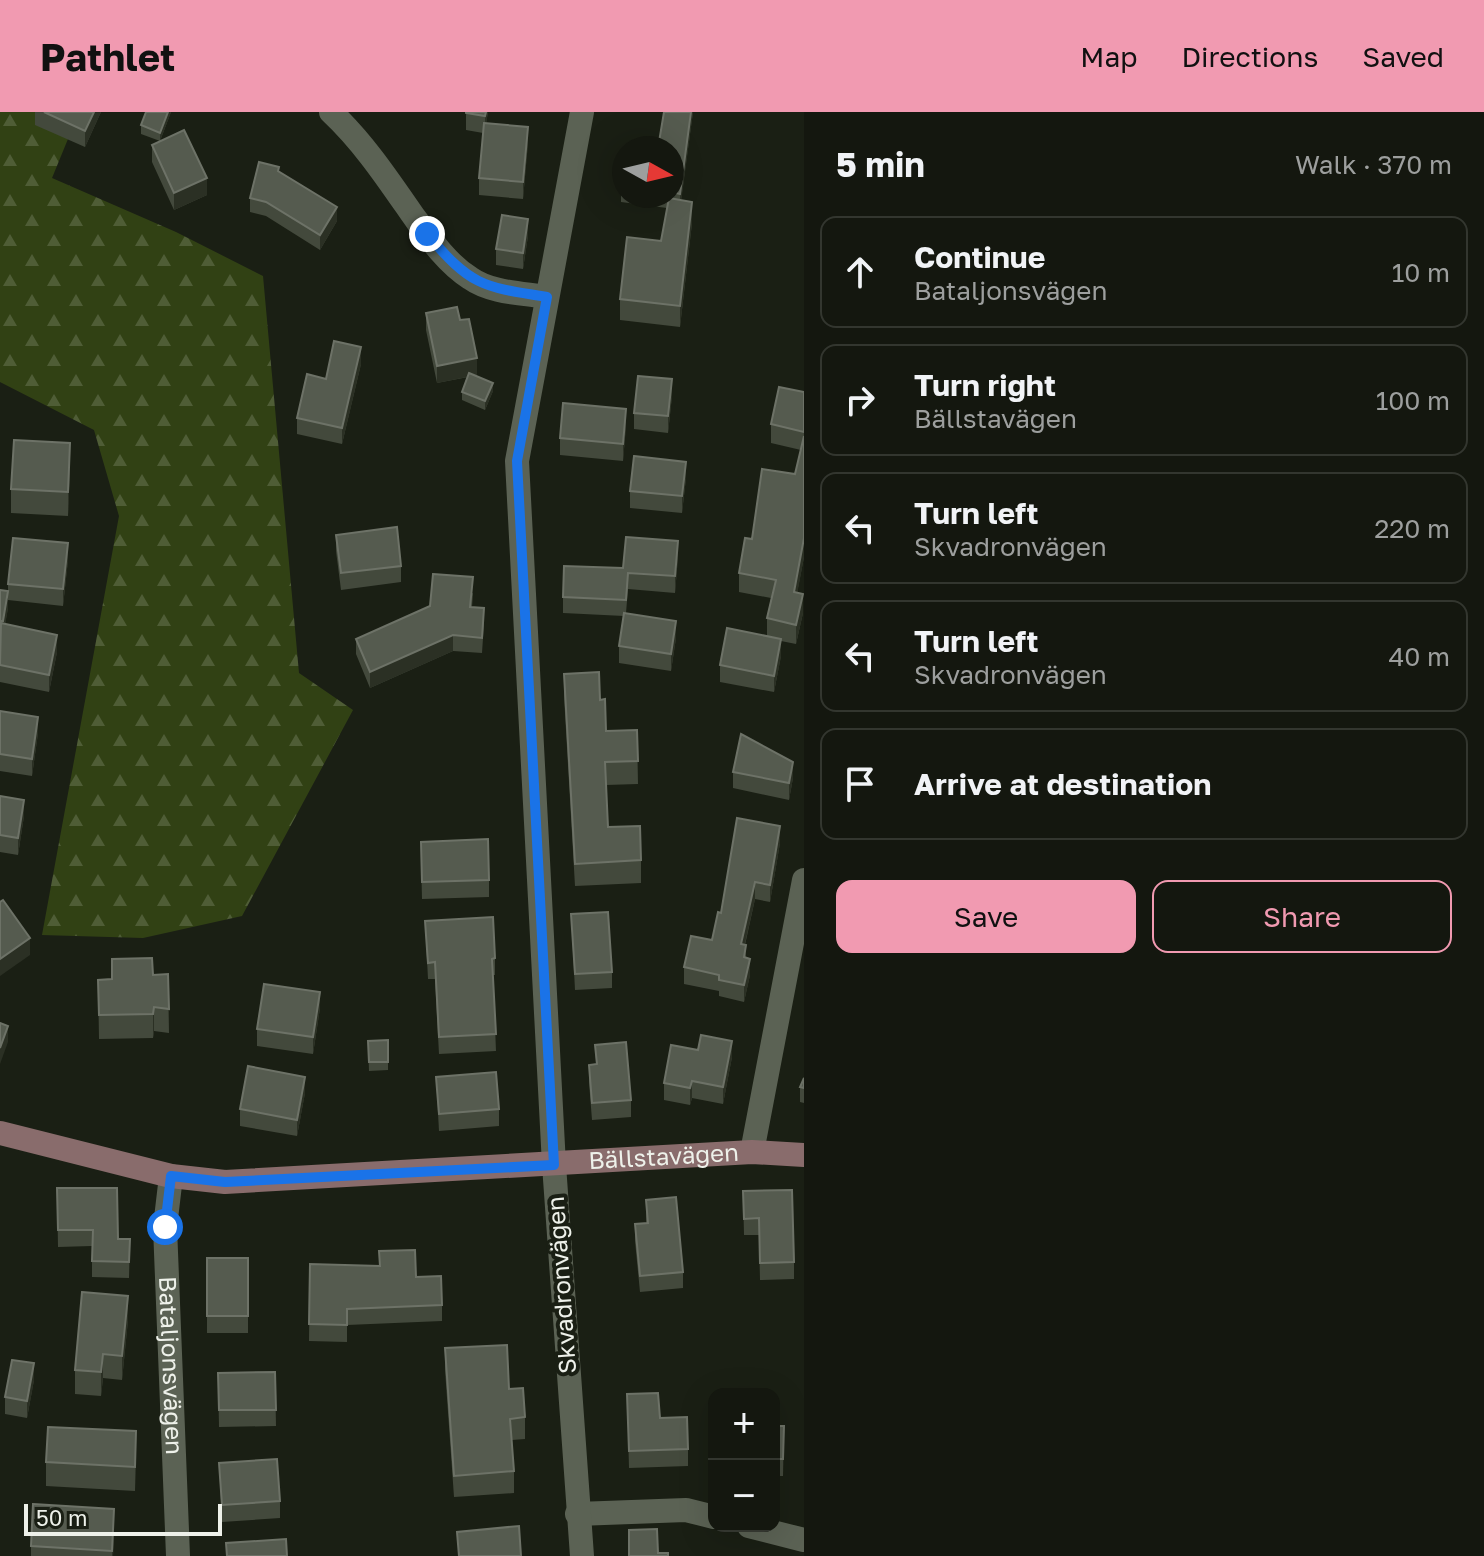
<!DOCTYPE html>
<meta charset="utf-8">
<style>
:root{--surface:#14170f;--page:#21241d;--text:#f1f3f6;--muted:#9d9f9e;--line:#33362f;--accent:#f19ab1}
body{margin:0;font-family:"Golos Text",sans-serif;background:var(--page);color:var(--text)}
.controls{position:absolute;right:24px;bottom:24px;display:grid;overflow:hidden;border-radius:16px;box-shadow:0 8px 32px #0002}
.controls button{width:72px;height:72px;display:grid;place-items:center;padding:0;border:0;border-bottom:2px solid var(--line);background:var(--surface);color:var(--text);font:40px sans-serif}
.compass{position:absolute;left:612px;top:24px;width:72px;height:72px;border-radius:50%;background:var(--surface);box-shadow:0 8px 32px #0002;rotate:98deg}
.scale{position:absolute;left:24px;bottom:20px;width:198px;box-sizing:border-box;padding-left:8px;border:4px solid #eef1ea;border-top:0;font-size:22px;line-height:28px;white-space:nowrap;color:#eef1ea;-webkit-text-stroke:6px #1a1f14;paint-order:stroke}
.stop{position:absolute;width:24px;height:24px;margin:-18px;border:6px solid #1a73e8;border-radius:50%;background:#fff}
.stop.end{background:#1a73e8;border-color:#fff;box-shadow:0 2px 8px #0008}
.list{margin:0;padding:0;list-style:none}
h2{display:flex;justify-content:space-between;align-items:center;height:104px;margin:0;padding:0 32px;font-size:34px}
h2 small{font-size:26px;font-weight:400;color:var(--muted)}
.list li{display:grid;grid-template-columns:52px 1fr auto;gap:24px;align-items:center;box-sizing:border-box;height:112px;margin:0 16px 16px;padding:0 16px;border:2px solid var(--line);border-radius:16px}
.list b{display:block;font-size:30px;white-space:nowrap}
.list p{margin:0;font-size:26px;white-space:nowrap;color:var(--muted)}
.list em{font-size:26px;font-style:normal;color:var(--muted)}
.actions{display:flex;gap:16px;padding:24px 32px}
.actions a{flex:1;padding:18px 0;border:2px solid var(--accent);border-radius:16px;text-align:center;font-size:28px;color:var(--accent)}
.actions .main{background:var(--accent);color:#111}
.icon{flex:none;width:44px;height:44px;fill:none;stroke:currentColor;stroke-width:2;stroke-linecap:round;stroke-linejoin:round}
.map{position:relative;flex:none;width:804px;height:1444px;overflow:hidden}
header{display:flex;align-items:center;gap:48px;box-sizing:border-box;height:112px;padding:0 40px;background:var(--accent);color:#111}
header strong{font-size:38px}
nav{display:flex;gap:44px;margin-inline-start:auto;font-size:28px}
main{display:flex}
aside{flex:1;background:var(--surface)}
.map>svg:first-child{display:block}
.forest{fill:url(#forest-firs)}
.lines{fill:none;stroke-linecap:round;stroke-linejoin:round}
.street{stroke:#5b6254;stroke-width:24}
.secondary{stroke:#896c6c;stroke-width:24}
.wall{fill:#43493c}
.shaded-wall{fill:#2b3024}
.building{fill:#555b4f;stroke:#6d7267;stroke-width:2}
.route{stroke:#1a73e8;stroke-width:10}
.labels{text-anchor:middle;stroke-width:8;stroke-linejoin:round;paint-order:stroke}
.street-label{font-size:24px;fill:#eef1ea;stroke:#1a1f14}
</style>
<header>
<strong>Pathlet</strong>
<nav><a>Map</a><a>Directions</a><a>Saved</a></nav>
</header>
<main>
<div class="map">
<svg width="804" height="1444" viewBox="0 0 804 1444">
<defs>
<pattern id="forest-firs" width="22" height="20" patternUnits="userSpaceOnUse" patternTransform="scale(2)"><rect width="22" height="20" fill="#314114"/><path d="M5 1l3.5 6h-7zM16 11l3.5 6h-7z" fill="#4f5d36"/></pattern>
</defs>
<rect width="100%" height="100%" fill="#1a1f14"/>
<polygon class="forest" points="0,0 79,0 52,66 176,120 263,164 299,561 353,598 242,804 143,826 42,823 119,404 94,318 0,270"/>
<g class="lines">
<g class="street">
<path d="M331 0C363 30 387 66 412 102 428 124 446 151 470 166 491 181 522 181 547 185"/>
<polyline points="752,1040 804,768"/>
<path id="s1" d="M171 1064 165 1115 178 1444"/>
<polyline points="577,1402 686,1398 714,1405"/>
<polyline points="749,1414 804,1428"/>
<polyline points="582,1444 554,1053 517,349 582,0"/>
</g>
<path class="secondary" id="s2" d="M0 1021 171 1064 225 1070 752 1040 804 1043"/>
</g>
<g class="wall">
<polygon points="35,0 101,0 85,35 35,13"/>
<polygon points="146,0 171,0 160,29 207,83 174,98 152,50 152,33 160,29 141,22 141,13"/>
<polygon points="466,0 488,0 486,11 528,31 523,87 479,83 479,66 483,21 466,18"/>
<polygon points="664,0 693,0 681,88 692,111 680,215 620,208 620,187 661,129 667,96 621,90 621,73 624,52 624,84 672,84 672,36"/>
<polygon points="279,59 337,109 320,138 266,104 250,100 250,86"/>
<polygon points="528,124 523,157 496,153 496,137"/>
<polygon points="426,201 460,208 477,263 475,263 493,279 485,298 462,288 462,280 468,265 437,271 426,218"/>
<polygon points="361,252 342,332 297,322 297,306 326,267"/>
<polygon points="804,280 804,445 797,481 803,501 796,532 781,529 781,544 774,580 720,570 720,553 767,524 767,506 771,486 739,480 739,461 752,427 795,362 801,338 771,331 771,312"/>
<polygon points="672,284 668,321 634,317 634,301"/>
<polygon points="626,314 623,349 560,343 560,326"/>
<polygon points="70,355 68,404 11,401 11,377"/>
<polygon points="686,366 682,401 630,396 630,379"/>
<polygon points="336,423 401,454 401,470 341,478 336,439"/>
<polygon points="678,445 675,481 628,477 626,501 676,526 671,559 619,551 619,534 624,504 563,501 563,485 623,456"/>
<polygon points="68,448 63,494 8,488 8,472"/>
<polygon points="0,478 8,496 5,512 57,540 49,580 0,570"/>
<polygon points="473,481 472,495 484,511 482,541 453,539 370,576 356,542 356,527"/>
<polygon points="564,562 600,588 606,619 637,618 638,672 606,673 608,715 641,748 641,771 575,774 564,584"/>
<polygon points="0,599 38,621 32,664 0,659"/>
<polygon points="733,660 793,666 789,688 733,676"/>
<polygon points="0,684 24,704 18,743 0,740"/>
<polygon points="780,731 770,790 755,787 745,833 746,846 750,863 744,890 719,884 719,879 684,872 684,855 712,828 721,801"/>
<polygon points="421,746 489,768 489,785 422,787"/>
<polygon points="571,802 612,860 612,876 575,878"/>
<polygon points="425,809 495,846 495,863 493,863 496,939 439,942 435,867 428,867"/>
<polygon points="168,862 169,921 154,919 153,926 99,927 98,868"/>
<polygon points="320,896 313,942 257,934 257,917"/>
<polygon points="368,929 388,950 388,958 369,959"/>
<polygon points="595,933 631,988 631,1005 592,1008 589,970 589,953 596,952"/>
<polygon points="732,945 723,992 692,986 690,993 664,988 664,971"/>
<polygon points="436,965 499,997 499,1014 439,1019"/>
<polygon points="804,966 804,991 800,990 800,975"/>
<polygon points="305,981 297,1024 240,1014 240,997"/>
<polygon points="57,1076 118,1127 130,1127 129,1166 92,1165 92,1134 58,1135"/>
<polygon points="743,1079 794,1150 794,1167 760,1168 759,1123 744,1123"/>
<polygon points="646,1088 683,1160 683,1176 640,1180 635,1129 635,1112 646,1111"/>
<rect x="207" y="1146" width="41" height="75"/>
<polygon points="310,1152 416,1165 442,1193 442,1209 347,1213 347,1230 309,1229"/>
<polygon points="128,1208 122,1268 103,1266 101,1284 75,1282 75,1258"/>
<polygon points="445,1236 509,1277 525,1305 525,1327 512,1328 514,1359 514,1381 454,1385 445,1258"/>
<polygon points="275,1260 276,1314 219,1315 218,1261"/>
<polygon points="34,1268 27,1306 5,1302 5,1285"/>
<polygon points="627,1282 660,1306 688,1337 688,1354 629,1356"/>
<polygon points="774,1314 784,1314 783,1364 774,1364"/>
<polygon points="136,1343 135,1379 46,1374 46,1350"/>
<polygon points="219,1351 280,1389 280,1406 222,1410"/>
<polygon points="114,1421 113,1444 31,1444 31,1434"/>
</g>
<g class="shaded-wall">
<polygon points="94,0 101,0 85,35 85,19"/>
<polygon points="168,0 171,0 160,29 160,21"/>
<polygon points="486,0 488,0 485,21 485,4"/>
<polygon points="691,0 693,0 680,98 680,82"/>
<polygon points="528,15 528,31 523,87 523,70"/>
<polygon points="207,66 207,83 174,98 174,81"/>
<polygon points="692,90 692,111 680,215 680,194"/>
<polygon points="337,95 337,109 320,138 320,123"/>
<polygon points="528,107 528,124 523,157 523,141"/>
<polygon points="361,235 361,252 342,332 342,316"/>
<polygon points="477,246 477,263 437,271 437,254"/>
<polygon points="672,267 672,284 668,321 668,304"/>
<polygon points="493,271 493,279 485,298 485,289"/>
<polygon points="626,297 626,314 623,349 623,332"/>
<polygon points="70,331 70,355 68,404 68,380"/>
<polygon points="686,350 686,366 682,401 682,384"/>
<polygon points="804,426 804,445 794,499 794,480"/>
<polygon points="678,429 678,445 675,481 675,464"/>
<polygon points="68,431 68,448 63,494 63,477"/>
<polygon points="8,479 8,496 3,526 3,509"/>
<polygon points="803,482 803,501 796,532 796,513"/>
<polygon points="676,509 676,526 671,559 671,542"/>
<polygon points="57,523 57,540 49,580 49,563"/>
<polygon points="453,523 453,539 370,576 370,560"/>
<polygon points="781,527 781,544 774,580 774,564"/>
<polygon points="38,605 38,621 32,664 32,647"/>
<polygon points="793,650 793,666 789,688 789,671"/>
<polygon points="24,688 24,704 18,743 18,726"/>
<polygon points="780,714 780,731 770,790 770,773"/>
<polygon points="755,770 755,787 741,849 741,832"/>
<polygon points="30,826 30,843 0,864 0,847"/>
<polygon points="750,847 750,863 744,890 744,873"/>
<polygon points="320,880 320,896 313,942 313,925"/>
<polygon points="154,895 154,919 153,926 153,902"/>
<polygon points="8,914 8,930 0,952 0,936"/>
<polygon points="732,929 732,945 723,992 723,975"/>
<polygon points="305,965 305,981 297,1024 297,1008"/>
<polygon points="692,969 692,986 690,993 690,976"/>
<polygon points="128,1184 128,1208 122,1268 122,1244"/>
<polygon points="103,1242 103,1266 101,1284 101,1260"/>
<polygon points="34,1251 34,1268 27,1306 27,1289"/>
<polygon points="114,1397 114,1421 113,1444 112,1444"/>
</g>
<g class="building">
<polygon points="44,0 94,0 85,19"/>
<polygon points="146,0 168,0 160,21 141,13"/>
<polygon points="466,0 486,0 485,4 466,1"/>
<polygon points="664,0 691,0 680,82 672,80 672,36 658,36"/>
<polygon points="484,11 528,15 523,70 479,66"/>
<polygon points="184,18 207,66 174,81 152,33"/>
<polygon points="259,50 279,55 278,59 337,95 320,123 266,90 250,86"/>
<polygon points="624,52 624,74 621,73"/>
<polygon points="669,86 692,90 680,194 620,187 627,125 661,129"/>
<polygon points="502,103 528,107 523,141 496,137"/>
<polygon points="457,195 460,208 469,207 477,246 437,254 426,201"/>
<polygon points="334,229 361,235 342,316 297,306 307,262 326,267"/>
<polygon points="469,261 493,271 485,289 462,280"/>
<polygon points="638,264 672,267 668,304 634,301"/>
<polygon points="779,275 804,280 804,320 771,312"/>
<polygon points="563,291 626,297 623,332 560,326"/>
<polygon points="804,324 804,426 794,480 803,482 796,513 767,506 776,468 739,461 745,426 752,427 762,357 795,362"/>
<polygon points="14,328 70,331 68,380 11,377"/>
<polygon points="634,344 686,350 682,384 630,379"/>
<polygon points="397,415 401,454 341,461 336,423"/>
<polygon points="626,425 678,429 675,464 628,461 626,488 563,485 564,454 623,456"/>
<polygon points="13,426 68,431 63,477 8,472"/>
<polygon points="433,462 473,465 470,495 484,496 482,526 453,523 370,560 356,527 430,494"/>
<polygon points="0,478 8,479 3,509 0,509"/>
<polygon points="624,501 676,509 671,542 619,534"/>
<polygon points="1,511 57,523 49,563 0,553"/>
<polygon points="727,516 781,527 774,564 720,553"/>
<polygon points="599,560 600,588 605,587 606,619 637,618 638,649 605,650 608,715 640,714 641,748 575,752 564,562"/>
<polygon points="0,599 38,605 32,647 0,642"/>
<polygon points="741,622 793,650 789,671 733,660"/>
<polygon points="0,684 24,688 18,726 0,723"/>
<polygon points="737,706 780,714 770,773 755,770 741,832 746,833 744,845 750,847 744,873 719,868 719,863 684,855 691,824 712,828 718,800 721,801"/>
<polygon points="488,727 489,768 422,770 421,730"/>
<polygon points="3,788 30,826 0,847 0,790"/>
<polygon points="608,800 612,860 575,862 571,802"/>
<polygon points="493,805 495,846 492,847 496,922 439,925 435,850 428,851 425,809"/>
<polygon points="152,846 153,863 168,862 169,897 154,895 153,902 99,903 98,868 112,867 112,847"/>
<polygon points="264,872 320,880 313,925 257,917"/>
<polygon points="0,911 8,914 0,936"/>
<polygon points="701,923 732,929 723,975 692,969 690,976 664,971 671,933 698,938"/>
<polygon points="388,928 388,950 369,950 368,929"/>
<polygon points="626,930 631,988 592,991 589,953 597,952 595,933"/>
<polygon points="248,954 305,965 297,1008 240,997"/>
<polygon points="496,960 499,997 439,1002 436,965"/>
<polygon points="804,966 804,976 800,975"/>
<polygon points="57,1076 117,1076 118,1127 130,1127 129,1150 92,1149 93,1118 58,1118"/>
<polygon points="792,1078 794,1150 760,1151 759,1106 744,1107 743,1079"/>
<polygon points="676,1085 683,1160 640,1164 635,1112 648,1111 646,1088"/>
<polygon points="415,1138 416,1165 441,1164 442,1193 347,1197 347,1213 309,1212 310,1152 380,1154 379,1139"/>
<rect x="207" y="1146" width="41" height="58"/>
<polygon points="82,1180 128,1184 122,1244 103,1242 101,1260 75,1258"/>
<polygon points="507,1233 509,1277 523,1276 525,1305 510,1307 514,1359 454,1364 445,1236"/>
<polygon points="12,1248 34,1251 27,1289 5,1285"/>
<polygon points="275,1260 276,1298 219,1298 218,1261"/>
<polygon points="658,1281 660,1306 687,1305 688,1337 629,1339 627,1282"/>
<polygon points="774,1314 784,1314 783,1347 774,1347"/>
<polygon points="48,1315 136,1319 135,1355 46,1350"/>
<polygon points="277,1347 280,1389 222,1393 219,1351"/>
<polygon points="33,1392 114,1397 112,1439 31,1434"/>
<polygon points="519,1414 521,1444 459,1444 457,1420"/>
<polygon points="657,1417 658,1441 668,1441 668,1444 629,1444 629,1418"/>
<polygon points="286,1427 287,1444 227,1444 226,1431"/>
</g>
<g class="lines">
<path class="route" d="M165 1115 171 1064 225 1070 554 1053 517 349 547 185C482 175 471 174 427 122"/>
</g>
<g class="labels">
<g class="street-label">
<text dy="8" stroke="none"><textPath href="#s2" startOffset="670">Bällstavägen</textPath></text>
<text transform="translate(562 1173) rotate(-94)" y="8">Skvadronvägen</text>
<text dy="8" stroke="none"><textPath href="#s1" startOffset="190">Bataljonsvägen</textPath></text>
</g>
</g>
</svg>
<div class="controls">
<button>+</button>
<button>−</button>
</div>
<svg class="compass" viewBox="-18 -18 36 36"><path d="M0-13l5 13h-10z" fill="#e53935"/><path d="M0 13l5-13h-10z" fill="#9d9f9e"/></svg>
<div class="scale">50 m</div>
<div class="stop" style="left:165px;top:1115px"></div>
<div class="stop end" style="left:427px;top:122px"></div>
</div>
<aside>
<h2>5 min<small>Walk · 370 m</small></h2>
<ul class="list">
<li><svg class="icon" aria-label="ahead" viewBox="0 0 24 24"><path d="M12 20V5M6 11l6-6 6 6"/></svg><div><b>Continue</b><p>Bataljonsvägen</p></div><em>10 m</em></li>
<li><svg class="icon" aria-label="right" viewBox="0 0 24 24"><path d="M7 20v-9h11M14 6l5 5-5 5"/></svg><div><b>Turn right</b><p>Bällstavägen</p></div><em>100 m</em></li>
<li><svg class="icon" aria-label="left" viewBox="0 0 24 24"><path d="M17 20v-9H6M10 6l-5 5 5 5"/></svg><div><b>Turn left</b><p>Skvadronvägen</p></div><em>220 m</em></li>
<li><svg class="icon" aria-label="left" viewBox="0 0 24 24"><path d="M17 20v-9H6M10 6l-5 5 5 5"/></svg><div><b>Turn left</b><p>Skvadronvägen</p></div><em>40 m</em></li>
<li><svg class="icon" aria-label="arrive" viewBox="0 0 24 24"><path d="M6 21V4h12l-3 4 3 4H6"/></svg><div><b>Arrive at destination</b></div></li>
</ul>
<div class="actions"><a class="main">Save</a><a>Share</a></div>
</aside>
</main>
